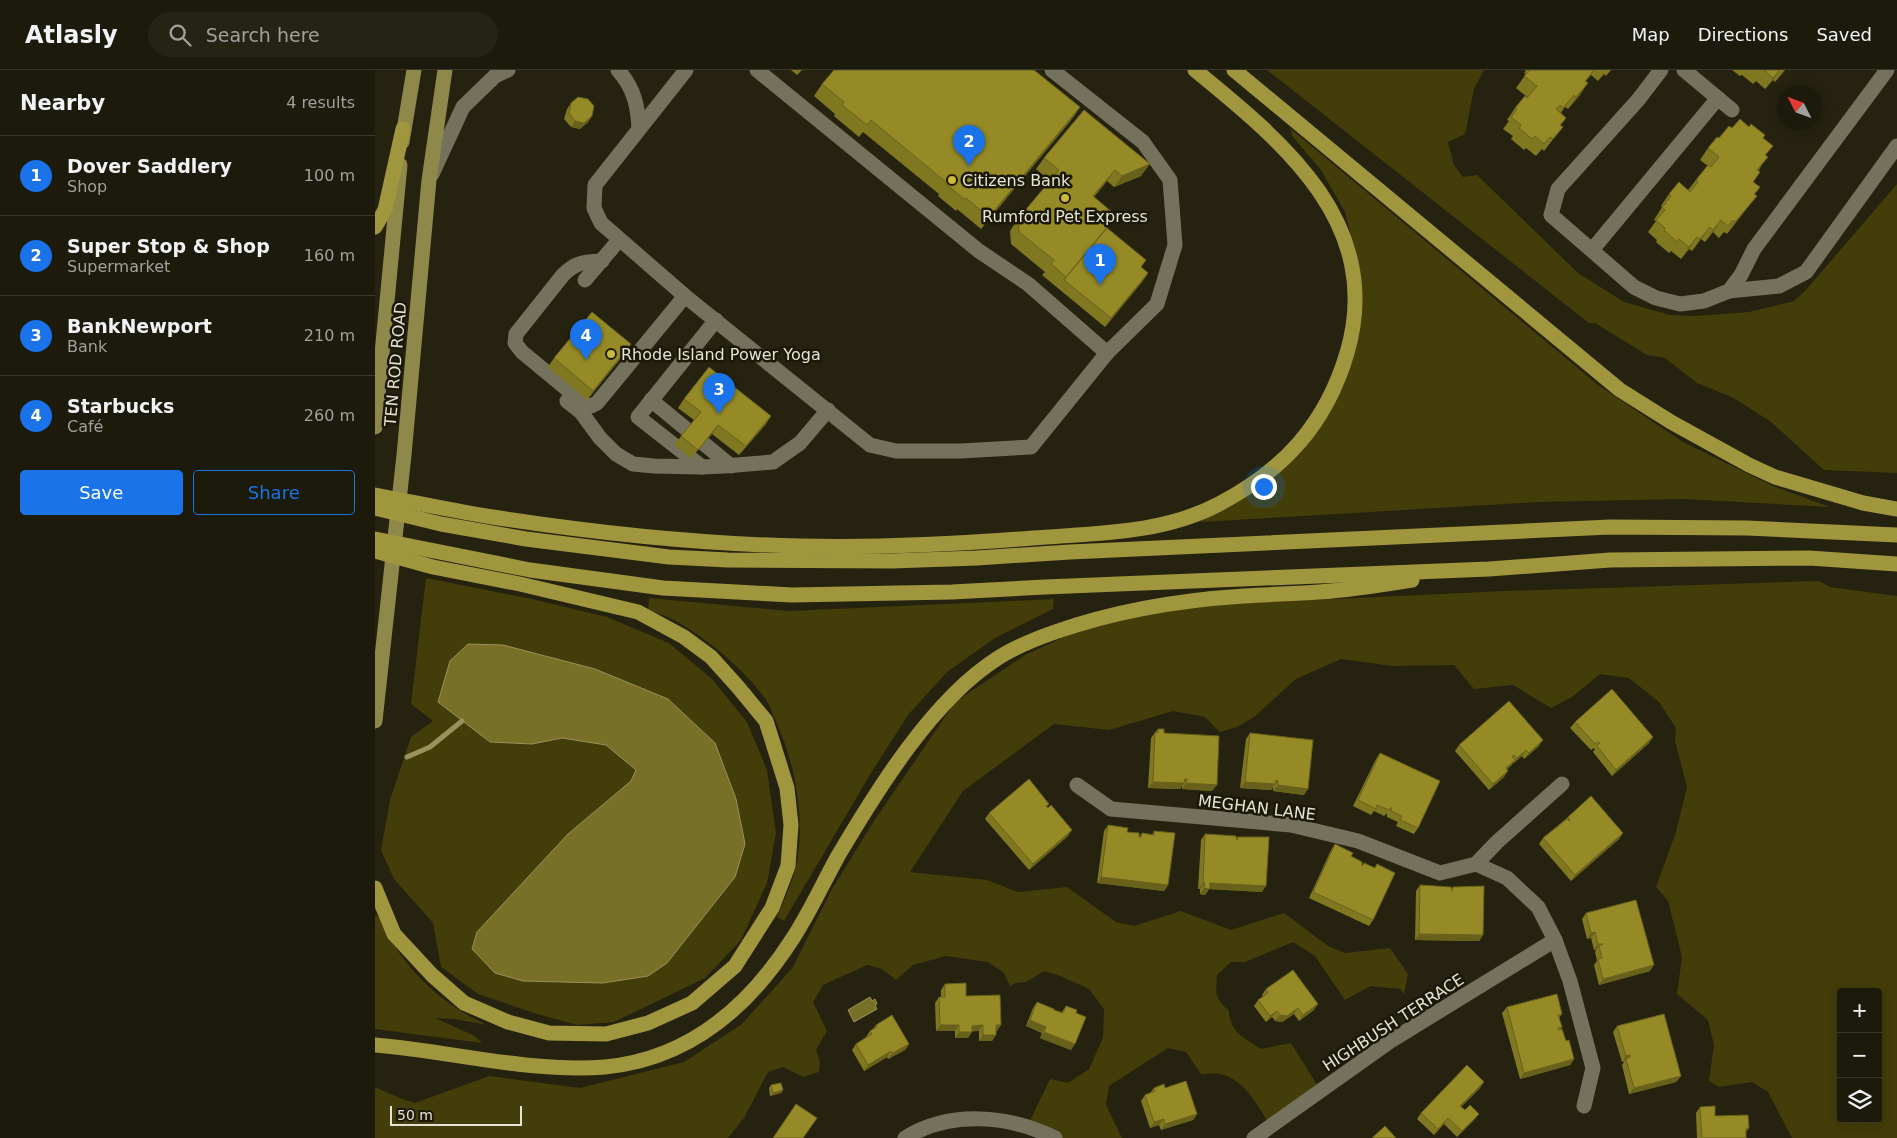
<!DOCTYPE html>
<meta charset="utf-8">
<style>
:root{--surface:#1c1a0b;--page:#252314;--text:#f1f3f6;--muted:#a0a19d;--line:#3a382c;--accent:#1a73e8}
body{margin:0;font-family:"DejaVu Sans",sans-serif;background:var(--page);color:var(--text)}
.controls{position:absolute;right:15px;bottom:15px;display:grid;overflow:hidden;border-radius:5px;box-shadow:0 2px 12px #0003}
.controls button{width:45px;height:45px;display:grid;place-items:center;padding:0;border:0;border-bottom:1px solid var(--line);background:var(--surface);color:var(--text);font:25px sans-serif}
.compass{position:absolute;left:1402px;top:15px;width:45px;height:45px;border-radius:50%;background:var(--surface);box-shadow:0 2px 12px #0003;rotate:312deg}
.scale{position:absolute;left:15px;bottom:12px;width:132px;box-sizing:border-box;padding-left:5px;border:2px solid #e5e3d7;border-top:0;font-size:14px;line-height:18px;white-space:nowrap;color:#e5e3d7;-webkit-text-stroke:4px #1b1906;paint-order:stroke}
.you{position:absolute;left:888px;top:416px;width:18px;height:18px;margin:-12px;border:4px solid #fff;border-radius:50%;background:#1a73e8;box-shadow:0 0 0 8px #1a73e833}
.badge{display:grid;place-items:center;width:32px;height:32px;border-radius:50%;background:var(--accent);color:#fff;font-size:16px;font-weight:700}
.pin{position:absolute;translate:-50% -41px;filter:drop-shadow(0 1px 2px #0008)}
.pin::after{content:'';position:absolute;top:26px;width:18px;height:15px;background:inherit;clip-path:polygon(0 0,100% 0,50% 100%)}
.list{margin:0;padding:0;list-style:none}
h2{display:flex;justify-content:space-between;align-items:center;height:65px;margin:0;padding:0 20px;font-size:21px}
h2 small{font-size:16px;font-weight:400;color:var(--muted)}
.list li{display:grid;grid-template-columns:32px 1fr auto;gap:15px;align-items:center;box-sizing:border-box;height:80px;padding:0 20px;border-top:1px solid var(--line)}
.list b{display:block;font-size:19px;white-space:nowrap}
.list p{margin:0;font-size:16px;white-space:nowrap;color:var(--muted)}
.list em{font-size:16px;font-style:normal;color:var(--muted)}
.actions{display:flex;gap:10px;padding:15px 20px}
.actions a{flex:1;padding:11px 0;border:1px solid var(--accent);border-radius:5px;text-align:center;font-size:18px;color:var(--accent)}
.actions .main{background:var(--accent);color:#fff}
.icon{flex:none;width:28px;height:28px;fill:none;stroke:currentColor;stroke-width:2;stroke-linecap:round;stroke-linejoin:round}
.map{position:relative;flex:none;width:1522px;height:1068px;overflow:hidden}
header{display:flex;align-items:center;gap:30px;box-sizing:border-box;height:70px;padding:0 25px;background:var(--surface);border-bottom:1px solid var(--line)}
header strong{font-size:24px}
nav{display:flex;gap:28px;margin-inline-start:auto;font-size:18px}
.search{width:350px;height:45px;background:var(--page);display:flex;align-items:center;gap:12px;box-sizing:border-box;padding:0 18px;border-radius:28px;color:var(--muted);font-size:19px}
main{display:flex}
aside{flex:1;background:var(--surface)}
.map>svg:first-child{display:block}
.green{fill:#433d09;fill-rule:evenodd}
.water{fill:#787026;stroke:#99925b}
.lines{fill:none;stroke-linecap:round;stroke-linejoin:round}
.stream{stroke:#99925b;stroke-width:5}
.minor{stroke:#74725c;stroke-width:15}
.major{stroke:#8e884a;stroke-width:15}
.highway{stroke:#a0963e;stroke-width:15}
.wall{fill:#807721}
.shaded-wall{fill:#68611b}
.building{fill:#958a26;stroke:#68611b}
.poi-dot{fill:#c9ba3a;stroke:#1b1906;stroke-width:2}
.labels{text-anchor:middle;stroke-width:5;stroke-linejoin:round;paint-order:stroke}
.poi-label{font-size:16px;fill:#e5e3d7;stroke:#1b1906;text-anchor:start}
.street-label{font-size:16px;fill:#e5e3d7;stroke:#1b1906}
</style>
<header>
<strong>Atlasly</strong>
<div class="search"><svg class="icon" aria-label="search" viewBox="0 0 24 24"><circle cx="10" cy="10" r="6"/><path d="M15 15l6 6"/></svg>Search here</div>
<nav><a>Map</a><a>Directions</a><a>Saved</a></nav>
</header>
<main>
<aside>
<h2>Nearby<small>4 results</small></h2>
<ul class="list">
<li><span class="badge">1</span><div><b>Dover Saddlery</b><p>Shop</p></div><em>100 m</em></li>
<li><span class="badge">2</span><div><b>Super Stop &amp; Shop</b><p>Supermarket</p></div><em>160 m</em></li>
<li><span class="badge">3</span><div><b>BankNewport</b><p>Bank</p></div><em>210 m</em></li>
<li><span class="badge">4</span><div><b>Starbucks</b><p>Café</p></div><em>260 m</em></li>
</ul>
<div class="actions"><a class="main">Save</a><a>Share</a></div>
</aside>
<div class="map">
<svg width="1522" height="1068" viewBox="0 0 1522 1068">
<rect width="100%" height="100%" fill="#25220f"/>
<g class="green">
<polygon points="892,0 1109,0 1099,19 1090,64 1073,72 1079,95 1088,107 1102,105 1203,203 1249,232 1295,245 1320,246 1374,242 1419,231 1430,221 1522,114 1522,403 1449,400 1396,352 1357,327 1322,313 1290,288 1272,285 1220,253 1214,253"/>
<polygon points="916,59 1223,315 1308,372 1398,416 1455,437 1309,429 1163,432 826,452 825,446 863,429 958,335 982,190 970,142 946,100 917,66"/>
<path d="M51 508 157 529 232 547 294 573 337 609 372 652 392 700 401 763 392 813 366 870 330 908 239 952 202 955 159 943 103 924 66 897 58 853 19 809 6 780 15 730 36 667 58 651 36 634ZM187 668 340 673 292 893 193 764 256 711 261 700 231 675Z"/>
<path d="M1444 511 1455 517 1522 526V1068H1417L1393 1022 1377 1012 1344 1017 1334 1011 1339 975 1333 950 1302 924 1307 887 1293 831 1281 817 1301 762 1312 717 1300 671 1301 658 1284 632 1254 608 1225 604 1197 627 1176 638 1138 615 1099 619 1079 595 1017 596 966 589 921 609 879 647 862 657 845 662 830 647 798 641 734 660 679 654 588 721 535 802 612 810 643 822 692 817 741 852 759 856 806 841 856 860 909 843 953 876 970 883 1015 878 1033 904 1029 924 1025 919 996 916 970 930 940 886 918 872 870 892H856L842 905C841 924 839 927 854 941 855 963 869 967 886 979L916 973 946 1021 895 1055C882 1035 871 1011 846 1004 840 1003 832 1004 826 1004L811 982 793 978 734 1016 731 1035 747 1068H677L653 1055 675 1009 693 1013 714 999 728 968 729 939 714 919 683 905 669 901 651 912 640 913 635 916 629 903 613 892 571 886 538 895 521 910 507 899 492 895 448 915 438 932 452 961 441 980 445 992 444 1002 428 1007 408 997 393 1002 369 1048 353 1068H0V1019L2 1018 27 1029 40 1033 114 1006 205 1018 309 992 367 954 418 897 457 819 499 751 580 632 650 585 724 551 876 530 896 532 1130 521ZM1466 922H1503V1049H1466Z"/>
<path d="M274 528 414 541 679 529 678 539 620 568 572 602 533 645 496 703 409 851 402 847C410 828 420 807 423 786 429 739 419 691 400 649 397 642 394 634 390 628 367 598 334 570 301 551 292 546 282 543 273 540Z"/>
<path d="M0 846H3C26 895 62 932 112 955L80 949 60 948 100 966 107 973 0 959Z"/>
</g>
<g class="water">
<polygon points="93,574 128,575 220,599 293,629 340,673 361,729 370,774 360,807 292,893 273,906 228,913 148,911 120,903 97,879 102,862 193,764 256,711 261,700 231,675 187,668 157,674 115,672 63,632 75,591"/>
<polygon points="495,927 497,931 500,929 502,934 500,935 502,939 479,952 473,940"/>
</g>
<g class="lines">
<polyline class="stream" points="32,687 55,677 87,651"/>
<g class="minor">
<path d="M243 0C259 18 263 36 264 59"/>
<polyline points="311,0 220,115 219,138 226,153 310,226 495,375 521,381 586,381 656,377 732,283 653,214 604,181 382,0"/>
<polyline points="677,0 768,72 795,110 800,175 782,234 732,283"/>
<polyline points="1286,0 1263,30 1183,119 1176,145 1259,217 1281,228 1305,234 1329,231 1354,221 1366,205 1379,179 1512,0"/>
<polyline points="1309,0 1357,40"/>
<polyline points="57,104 88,37 120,6 133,0"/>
<polyline points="1217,180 1343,28"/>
<path d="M227 191C209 192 201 192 188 205L141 264 140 273 147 282 210 334 216 336 222 333 310 226"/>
<polyline points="210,210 244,170"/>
<polyline points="1354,221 1404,216 1431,202 1522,76"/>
<polyline points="341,250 263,347 327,397 349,396 398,392 425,373 453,340"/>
<polyline points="276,330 356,396"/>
<polyline points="192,331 206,342 225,368 241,384 258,394 279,396 327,397"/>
<polyline points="702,715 736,739 916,755 983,771 1065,803 1101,794 1132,808 1163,837 1180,870 1195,911 1218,998 1209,1036"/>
<polyline points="1101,794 1122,772 1187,714"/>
<path d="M530 1068C575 1040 634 1045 680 1068"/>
<polyline points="879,1068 1017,970 1180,870"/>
</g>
<g class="major">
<polyline points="27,72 39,0"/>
<polyline points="0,357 25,95"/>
<polyline points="0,651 29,385 54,110 70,0"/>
</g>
<g class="highway">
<polyline points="859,0 1245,320 1296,352 1374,395 1400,407 1488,433 1522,439"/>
<polyline points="0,157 10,140 28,59"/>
<path d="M0 425C37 432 74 440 111 446 213 462 323 474 426 476 504 478 581 474 658 468 721 463 787 464 844 434 909 400 951 354 972 283 1010 154 908 72 820 0"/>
<polyline points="0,438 66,454 151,469 294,487 353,490 517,491 602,488 695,482 1235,457 1372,458 1522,465"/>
<polyline points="0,469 155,500 288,518 417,525 577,522 670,517 1114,499 1235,490 1434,488 1522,494"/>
<polyline points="0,481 58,497 145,514 263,542 309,567 336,587 363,617 391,651 412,718 416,755 413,796 397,838 360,896 317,933 273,953 231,964 174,963 133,952 89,933 57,905 19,864 0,818"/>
<path d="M0 975C75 981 154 1003 230 997 314 989 374 937 418 868 435 842 448 813 463 786 502 720 558 629 623 588 640 577 660 569 680 562 740 541 806 530 869 526 894 524 919 524 944 522 975 520 1006 515 1037 510"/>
</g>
</g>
<g class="wall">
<polygon points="416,0 427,0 422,5"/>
<polygon points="1151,0 1236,0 1231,6 1229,4 1223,11 1216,5 1211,11 1205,25 1193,39 1190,37 1186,43 1191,48 1186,55 1179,68 1169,81 1167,79 1161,86 1151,78 1149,80 1136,69 1138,66 1128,59 1134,51 1132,50 1140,38 1152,27 1141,18 1151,4 1149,3"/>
<polygon points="1357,0 1410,0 1400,12 1398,10 1390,19 1381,11 1378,14 1367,5 1365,6"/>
<polygon points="447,14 705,37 697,49 606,159 582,139 581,141 563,126 564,124 488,62 484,67 459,46 460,44 439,26"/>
<polygon points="196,33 217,46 213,52 205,59 196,57 189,49 192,39"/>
<polygon points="709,40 766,106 739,117 732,111 719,127 731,152 732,158 766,197 773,203 767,212 730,257 667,205 670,202 636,174 635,161 643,149 675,111 661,99 669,88"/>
<polygon points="1357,58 1388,68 1391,86 1378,112 1385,117 1380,124 1373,137 1352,164 1349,162 1344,168 1338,162 1330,172 1326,169 1317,181 1314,179 1306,189 1296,181 1294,183 1281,172 1282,170 1273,162 1281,151 1279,150 1287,137 1286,136 1294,124 1313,120 1321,110 1333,96 1325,90 1333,78"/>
<polygon points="256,274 250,283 212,330 173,297 179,288"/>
<polygon points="309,329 396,346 390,355 364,385 337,364 316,388 299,375 319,350 303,338"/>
<polygon points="1200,652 1274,673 1237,706 1218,682 1220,679 1219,678 1216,680 1195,658"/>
<polygon points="783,659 789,663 837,721 807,719 807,715 805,719 773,718 776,668"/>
<polygon points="875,663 929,725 898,721 898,717 896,720 865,718 871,669"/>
<polygon points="1084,675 1164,676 1149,689 1147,686 1137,694 1132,699 1129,707 1114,720 1080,681"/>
<polygon points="1005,683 1043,758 1039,764 1021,756 1023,752 1012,747 1012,743 1009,746 999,741 996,745 978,736 1001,689"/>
<polygon points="674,734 672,737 693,766 654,800 610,749 614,743"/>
<polygon points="1193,747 1248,763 1244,769 1196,811 1164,774 1168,768"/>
<polygon points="733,755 752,762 764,767 767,763 777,765 779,761 793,815 789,821 722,813 729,761"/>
<polygon points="830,764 862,769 863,767 887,822 834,819 830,825 825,824 825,819 823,819 826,770"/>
<polygon points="960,774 987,796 1000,798 1002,794 998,850 994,856 934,828 956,780"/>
<polygon points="1045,815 1077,819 1078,817 1108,865 1104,871 1040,870 1041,821"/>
<polygon points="1211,843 1275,901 1224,915 1219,895 1222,891 1220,882 1221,880 1219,880 1216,868 1212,869 1207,849"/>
<polygon points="570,914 591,926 622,961 621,961 617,971 604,971 604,961 597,961 593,968 580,968 580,961 561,961 560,933 564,927 566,927 566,920"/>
<polygon points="891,919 939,940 924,951 919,944 907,952 900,951 897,947 891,952 879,936 883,930 888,927 887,925"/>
<polygon points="662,932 686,943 691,936 701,943 696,980 665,968 667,963 651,956 658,938"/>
<polygon points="1132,937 1187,944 1184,948 1187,957 1185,960 1199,989 1195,995 1145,1009 1127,943"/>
<polygon points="501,955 534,974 530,980 513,989 512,987 489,1001 477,980 481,974 491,967 495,961 497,960"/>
<polygon points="1242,956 1306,1006 1301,1012 1254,1024 1247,995 1249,992 1247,992 1238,962"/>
<polygon points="396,1015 408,1020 406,1023 395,1026 394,1018"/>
<polygon points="779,1018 790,1018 822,1044 818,1050 786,1060 784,1055 775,1058 766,1031 770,1025 775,1023"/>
<polygon points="1105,1018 1086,1037 1090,1040 1104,1044 1099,1050 1082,1067 1069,1054 1059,1065 1042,1049 1046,1043"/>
<polygon points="1325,1037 1340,1046 1374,1058 1371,1062 1371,1068 1322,1068 1321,1043"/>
</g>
<g class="shaded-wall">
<polygon points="1405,0 1398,10 1390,19 1398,8"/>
<polygon points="1409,0 1410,0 1400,12"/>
<polygon points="1213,13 1205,25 1193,39 1201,27"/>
<polygon points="1199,25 1190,37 1180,50 1188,38"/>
<polygon points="705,37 697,49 606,159 614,147"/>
<polygon points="217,46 213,52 205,59 196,57 200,51"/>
<polygon points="775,94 766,106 739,117 747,106"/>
<polygon points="740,100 732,111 710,138 718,126"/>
<polygon points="1382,126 1373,137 1352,164 1360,152"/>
<polygon points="1346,150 1338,162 1330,172 1338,160"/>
<polygon points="1335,157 1317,181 1325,169"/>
<polygon points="1322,167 1314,179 1306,189 1314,177"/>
<polygon points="773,203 767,212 730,257 736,248"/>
<polygon points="256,274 250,283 212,330 218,321"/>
<polygon points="396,346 390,355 364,385 371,376"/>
<polygon points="343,355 337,364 316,388 323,380"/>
<polygon points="1278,667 1274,673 1237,706 1241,700"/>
<polygon points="1168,670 1164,676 1149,689 1154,683"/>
<polygon points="1151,680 1147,686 1138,694 1142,688"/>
<polygon points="1140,690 1136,696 1127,704 1131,698"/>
<polygon points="1133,701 1129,707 1114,720 1118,714"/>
<polygon points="812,709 805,719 773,718 778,712"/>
<polygon points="903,711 896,720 865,718 870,712"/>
<polygon points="811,713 842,715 837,721 807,719"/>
<polygon points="903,715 933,719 929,725 898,721"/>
<polygon points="697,760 693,766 654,800 658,794"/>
<polygon points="1248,763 1244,769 1196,811 1200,805"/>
<polygon points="726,807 793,815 789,821 722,813"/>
<polygon points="828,813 830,813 825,819 823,819"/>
<polygon points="835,813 891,816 887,822 834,819 830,825 825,824 829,818"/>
<polygon points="1220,862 1216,868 1212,869 1216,863"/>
<polygon points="1044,864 1108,865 1104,871 1040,870"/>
<polygon points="1223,874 1228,874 1224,876 1221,880 1219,880"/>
<polygon points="1279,895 1275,901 1224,915 1228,909"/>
<polygon points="943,934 939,940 924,951 928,945"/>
<polygon points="923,938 919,944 907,952 900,951 905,945"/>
<polygon points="902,941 897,947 891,952 895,946"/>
<polygon points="655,950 671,957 667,963 651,956"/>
<polygon points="565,955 584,955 580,961 561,961"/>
<polygon points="608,955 604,961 593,962 597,956"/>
<polygon points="621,955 626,955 622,961 617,961"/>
<polygon points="584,962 597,962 593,968 580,968"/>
<polygon points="669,962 700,974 696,980 665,968"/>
<polygon points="608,965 621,965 617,971 604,971"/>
<polygon points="534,974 530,980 513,989 518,983"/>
<polygon points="516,981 512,987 489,1001 493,995"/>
<polygon points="1255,985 1252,990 1251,989 1249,992 1247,992 1251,986"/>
<polygon points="1199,989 1195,995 1145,1009 1149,1003"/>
<polygon points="1306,1006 1301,1012 1254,1024 1259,1018"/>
<polygon points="1109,1012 1105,1018 1081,1042 1085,1036"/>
<polygon points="408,1020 406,1023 395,1026 398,1023"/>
<polygon points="822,1044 818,1050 786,1060 790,1054"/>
<polygon points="1104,1044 1099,1050 1082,1067 1087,1061"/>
<polygon points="1073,1048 1069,1054 1059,1065 1063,1059"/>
<polygon points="789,1049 784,1055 775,1058 779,1052"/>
</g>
<g class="building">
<polygon points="459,0 659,0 705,37 614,147 591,128 589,129 571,114 572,113 496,50 492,55 467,35 469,32 447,14"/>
<polygon points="1155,0 1219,0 1210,11 1213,13 1201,27 1199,25 1188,38 1185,35 1181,39 1191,48 1185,55 1188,57 1178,69 1175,67 1169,74 1160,66 1157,69 1144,58 1146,55 1136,47 1142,39 1140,38 1150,26 1152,28 1162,16 1149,6"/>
<polygon points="1389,0 1405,0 1398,8"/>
<polygon points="203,27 213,29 219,36 217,46 209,53 200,51 194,43 196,33"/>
<polygon points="709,40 775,94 747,106 740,100 718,126 738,143 730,152 734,155 691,207 676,194 679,190 644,162 643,149 684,100 669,88"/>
<polygon points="1365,49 1374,57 1376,54 1390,65 1388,68 1398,76 1390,85 1393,87 1382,100 1385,102 1378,112 1385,117 1379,124 1382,126 1360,152 1358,150 1353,156 1346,150 1338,160 1335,157 1325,169 1322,167 1314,177 1304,169 1302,172 1289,160 1290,158 1281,150 1290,140 1287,138 1296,126 1294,124 1304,112 1315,122 1323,112 1321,110 1333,95 1336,97 1344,87 1333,78 1342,67 1344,68 1354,56 1357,58"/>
<polygon points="732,158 771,190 766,197 773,203 736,248 689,210"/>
<polygon points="217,242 256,274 218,321 179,288"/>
<polygon points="334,297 396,346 371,376 343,355 323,380 306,366 326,342 309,329"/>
<polygon points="1237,619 1278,667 1241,700 1222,676 1225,673 1223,672 1220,674 1200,652"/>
<polygon points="1134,631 1168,670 1154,683 1151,680 1142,688 1139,685 1137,687 1140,690 1131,698 1133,701 1118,714 1084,675"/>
<polygon points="783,659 789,659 789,663 844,666 842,715 811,713 812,709 810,709 809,713 778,712 780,662 783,663"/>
<polygon points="875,663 938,670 933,719 903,715 903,711 901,710 900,714 870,712"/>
<polygon points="1005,683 1065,711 1043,758 1025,750 1027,746 1016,741 1017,737 1014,740 1002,735 1001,739 983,730"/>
<polygon points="654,709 674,734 671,736 673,738 676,735 697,760 658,794 614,743"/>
<polygon points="1216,726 1248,763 1200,805 1168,768 1192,749 1195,751 1193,747"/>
<polygon points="733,755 753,758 752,762 764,763 764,767 766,767 767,763 779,765 779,761 800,763 793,815 726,807"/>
<polygon points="830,764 861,766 862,770 863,767 894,767 891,816 835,813 835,819 829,818 830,813 828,813"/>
<polygon points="960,774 978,783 976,786 987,792 987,796 989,793 1000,798 1002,794 1020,803 998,850 938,822"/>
<polygon points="1045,815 1076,817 1077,821 1078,817 1109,816 1108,865 1044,864"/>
<polygon points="1261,830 1279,895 1228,909 1223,889 1227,888 1224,876 1228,874 1223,874 1220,862 1216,863 1211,843"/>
<polygon points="918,900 943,934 928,945 923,938 912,946 905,945 902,941 895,946 883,930 893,923 891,919"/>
<polygon points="591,913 591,926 625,925 626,955 621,955 621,965 608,965 608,955 597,956 597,962 584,962 584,955 565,955 564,927 570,927 570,914"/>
<polygon points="1182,924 1187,944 1183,945 1187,957 1183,958 1183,960 1187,959 1191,971 1194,970 1199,989 1149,1003 1132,937"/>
<polygon points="662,932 679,939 679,940 688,943 691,936 702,940 701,943 711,947 700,974 669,962 671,957 655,950"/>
<polygon points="1289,944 1306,1006 1259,1018 1251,989 1255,987 1255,985 1251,986 1242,956"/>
<polygon points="517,945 534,974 518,983 516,981 493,995 481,974 497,964 495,961 502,957 501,955"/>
<polygon points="1092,995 1109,1012 1085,1036 1090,1040 1095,1035 1104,1044 1087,1061 1073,1048 1063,1059 1046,1043"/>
<polygon points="811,1011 822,1044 790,1054 789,1049 779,1052 770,1025 780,1021 779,1018 789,1014 790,1018"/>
<polygon points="406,1013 408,1020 398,1023 396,1015"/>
<polygon points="421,1034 442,1048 428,1068 398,1068"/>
<polygon points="1340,1036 1340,1046 1373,1045 1374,1058 1371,1059 1371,1068 1327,1068 1325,1037"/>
<polygon points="1010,1056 1021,1068 997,1068"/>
</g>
<g class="poi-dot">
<circle cx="577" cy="110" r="5"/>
<circle cx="690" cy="128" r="5"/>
<circle cx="236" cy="284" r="5"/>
</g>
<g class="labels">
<g class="poi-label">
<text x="587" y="116">Citizens Bank</text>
<text x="690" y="152" text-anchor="middle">Rumford Pet Express</text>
<text x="246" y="290">Rhode Island Power Yoga</text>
</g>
<g class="street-label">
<text transform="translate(20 294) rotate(-85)" y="6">TEN ROD ROAD</text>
<text transform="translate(882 737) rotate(7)" y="6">MEGHAN LANE</text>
<text transform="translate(1018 952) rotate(-33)" y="6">HIGHBUSH TERRACE</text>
</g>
</g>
</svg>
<div class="controls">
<button>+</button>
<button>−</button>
<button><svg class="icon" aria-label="layers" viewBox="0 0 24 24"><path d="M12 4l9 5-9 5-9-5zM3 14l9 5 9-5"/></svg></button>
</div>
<svg class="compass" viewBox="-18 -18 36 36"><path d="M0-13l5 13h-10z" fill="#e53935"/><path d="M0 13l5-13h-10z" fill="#a0a19d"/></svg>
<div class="scale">50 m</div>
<div class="you"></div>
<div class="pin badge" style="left:725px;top:215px">1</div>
<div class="pin badge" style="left:594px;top:96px">2</div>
<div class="pin badge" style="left:344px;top:344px">3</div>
<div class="pin badge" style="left:211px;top:290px">4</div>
</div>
</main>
